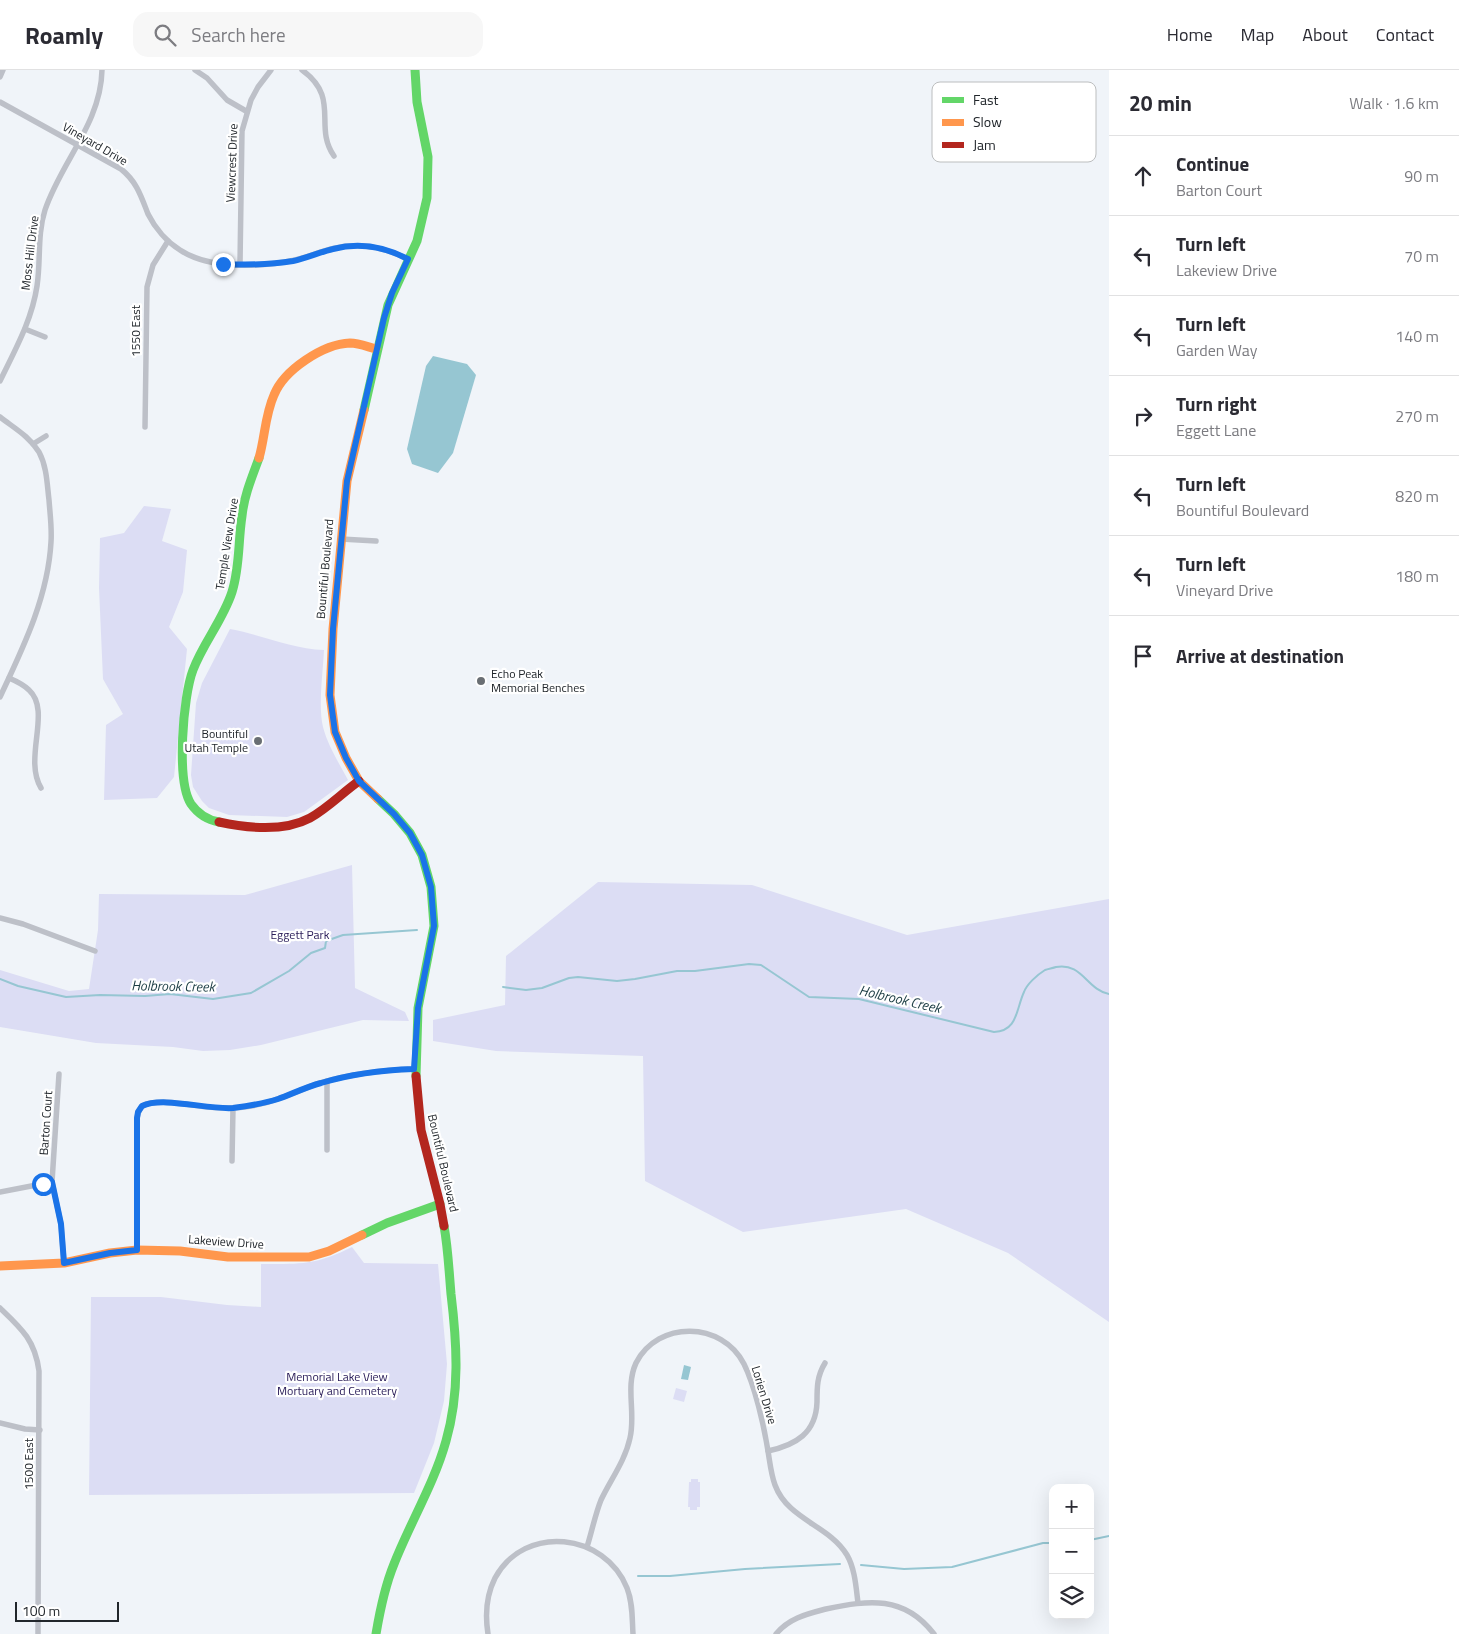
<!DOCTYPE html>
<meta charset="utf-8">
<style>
:root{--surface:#fff;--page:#f7f7f7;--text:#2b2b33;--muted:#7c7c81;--line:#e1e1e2}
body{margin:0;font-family:"Titillium Web",sans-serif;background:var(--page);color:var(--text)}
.controls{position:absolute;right:15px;bottom:15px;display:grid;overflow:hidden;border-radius:10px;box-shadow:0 5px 20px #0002}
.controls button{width:45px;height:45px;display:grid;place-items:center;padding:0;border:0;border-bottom:1px solid var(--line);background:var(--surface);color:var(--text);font:25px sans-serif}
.scale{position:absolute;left:15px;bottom:12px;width:104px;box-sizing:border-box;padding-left:5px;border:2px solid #21262b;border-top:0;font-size:14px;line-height:18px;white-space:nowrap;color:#21262b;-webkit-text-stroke:4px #fff;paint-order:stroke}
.stop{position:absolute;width:15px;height:15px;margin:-11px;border:4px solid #1a73e8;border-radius:50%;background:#fff}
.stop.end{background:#1a73e8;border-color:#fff;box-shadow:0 1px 5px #0008}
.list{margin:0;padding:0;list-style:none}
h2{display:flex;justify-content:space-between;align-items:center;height:65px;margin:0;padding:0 20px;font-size:21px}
h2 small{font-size:16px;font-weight:400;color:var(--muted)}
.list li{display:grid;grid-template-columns:32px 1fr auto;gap:15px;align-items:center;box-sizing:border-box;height:80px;padding:0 20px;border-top:1px solid var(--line)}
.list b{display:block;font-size:19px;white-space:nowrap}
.list p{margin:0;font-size:16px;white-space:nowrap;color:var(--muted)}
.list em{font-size:16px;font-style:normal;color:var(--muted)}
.icon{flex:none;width:28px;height:28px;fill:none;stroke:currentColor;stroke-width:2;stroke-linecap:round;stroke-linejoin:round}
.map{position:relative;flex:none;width:1109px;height:1564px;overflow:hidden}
header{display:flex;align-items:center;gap:30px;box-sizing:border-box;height:70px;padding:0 25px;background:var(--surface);border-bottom:1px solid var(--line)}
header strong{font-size:24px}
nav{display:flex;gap:28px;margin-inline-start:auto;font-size:18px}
.search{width:350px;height:45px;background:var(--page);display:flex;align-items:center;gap:12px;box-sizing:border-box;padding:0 18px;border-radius:15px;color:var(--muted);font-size:19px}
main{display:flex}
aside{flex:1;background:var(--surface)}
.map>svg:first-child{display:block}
.green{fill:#dcddf4}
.water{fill:#96c6d2}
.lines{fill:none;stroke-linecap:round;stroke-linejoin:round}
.stream{stroke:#96c6d2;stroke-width:2}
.street{stroke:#bdc0c8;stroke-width:5.5}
.fast{stroke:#63d668;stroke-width:9}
.slow{stroke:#ff974d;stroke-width:9}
.jam{stroke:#b3261e;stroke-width:9}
.route{stroke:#1a73e8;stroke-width:6}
.poi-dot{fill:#696e73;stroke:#fff;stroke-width:2}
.labels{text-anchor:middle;stroke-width:4.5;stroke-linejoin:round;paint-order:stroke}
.street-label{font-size:12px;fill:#21262b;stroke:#fff}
.poi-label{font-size:12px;fill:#21262b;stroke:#fff;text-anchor:start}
.park-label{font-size:12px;fill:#2d205b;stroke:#fff}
.water-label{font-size:14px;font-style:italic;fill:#1b3c43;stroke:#fff}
.key{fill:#fff;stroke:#bcbebf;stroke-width:1}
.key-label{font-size:14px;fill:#21262b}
</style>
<header>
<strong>Roamly</strong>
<div class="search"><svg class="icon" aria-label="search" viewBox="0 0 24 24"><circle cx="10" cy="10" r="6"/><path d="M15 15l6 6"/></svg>Search here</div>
<nav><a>Home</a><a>Map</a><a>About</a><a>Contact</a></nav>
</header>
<main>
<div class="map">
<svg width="1109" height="1564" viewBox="0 0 1109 1564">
<rect width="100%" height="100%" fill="#f0f4f9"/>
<g class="green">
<polygon points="144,436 171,439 162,471 187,480 183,522 169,557 187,579 174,707 157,728 104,730 106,655 123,644 103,609 99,518 100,468 124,463"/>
<path d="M230 559C262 565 292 579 324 580 323 602 318 637 323 657 328 676 339 693 348 710L304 742 287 747 229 745 209 738 202 731 193 717 191 705 196 633 202 613Z"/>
<polygon points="352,795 355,918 405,942 409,951 363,950 261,975 230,980 203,981 173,977 96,973 0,957 0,900 69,921 89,919 98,860 99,824 245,825"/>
<polygon points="598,812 752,815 907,865 1109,829 1109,1252 1008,1183 906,1139 743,1162 645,1111 643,986 496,981 433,971 433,950 505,935 506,886"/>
<path d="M352 1177 364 1193 438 1194 447 1294 444 1331 434 1373 414 1423 89 1425 91 1227H161L227 1235 261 1237V1194C302 1194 316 1195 352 1177Z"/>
<polygon points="676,1318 687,1321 684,1332 673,1329"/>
<polygon points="691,1409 698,1409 698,1412 700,1412 700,1437 697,1437 697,1440 690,1440 690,1437 688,1437 689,1412 691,1412"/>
</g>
<g class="water">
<polygon points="433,286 467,294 476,305 453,383 438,403 412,394 407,379 426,296"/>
<polygon points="684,1295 691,1297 688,1310 681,1309"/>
</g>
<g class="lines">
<g class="stream">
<polyline points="0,909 18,916 66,927 100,925 145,926 170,924 213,929 251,923 289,901 311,883 325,878 326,871 343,865 417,860"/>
<path d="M503 917 526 920 542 918 569 908 578 907 617 911 635 909 677 901H695L749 894 761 895 809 927 859 929 994 962C1018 961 1016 939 1024 922 1027 914 1037 905 1045 900 1048 899 1053 898 1056 897 1082 892 1087 920 1109 924"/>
<polyline points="1090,1470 1109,1466"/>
<polyline points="861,1495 904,1499 952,1497 1043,1473 1053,1473"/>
<polyline points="638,1506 670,1506 745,1499 840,1494"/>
</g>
<g class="street">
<polyline points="195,0 207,8 227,30 246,41"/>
<path d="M302 0C341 28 313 56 334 86"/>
<polyline points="0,7 3,0"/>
<path d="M0 32 121 99C137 112 141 126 148 144 155 158 167 172 180 180 210 200 262 197 295 190 307 187 319 182 331 179 358 172 384 177 408 189"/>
<polyline points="240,194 242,61 251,30 258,17 271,0"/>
<polyline points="25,259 45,267"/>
<path d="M0 311C15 280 32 250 37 216 41 190 37 165 45 140 61 92 101 53 102 0"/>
<path d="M0 347C14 358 29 366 39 382 47 397 47 414 49 430 50 444 52 458 51 472 48 527 23 578 0 627"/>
<polyline points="145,357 147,217 153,195 168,171"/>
<polyline points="33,374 46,366"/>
<polyline points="341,469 376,471"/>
<path d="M9 608C16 611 23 614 29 620 52 641 23 688 41 718"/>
<polyline points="0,848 23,854 95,881"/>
<polyline points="59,1004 52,1112 61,1154 64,1193"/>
<polyline points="327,1011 327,1080"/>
<polyline points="232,1091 233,1038"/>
<polyline points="0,1122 52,1112"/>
<path d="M137 1180V1048C138 1043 139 1038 144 1035 160 1027 204 1039 224 1038 243 1038 263 1035 280 1028 294 1024 306 1017 320 1013 350 1004 383 1000 415 999"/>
<path d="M0 1238C21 1258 35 1270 39 1301L38 1564"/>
<polyline points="0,1353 25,1359 40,1360"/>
<path d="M768 1381C796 1375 816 1363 817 1332 817 1317 817 1306 825 1293"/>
<path d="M587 1477C592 1461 595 1445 601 1430 611 1409 625 1391 630 1368 636 1343 625 1317 636 1293 658 1250 722 1251 744 1294 755 1316 764 1356 768 1381 770 1393 771 1404 775 1415 788 1450 829 1455 847 1485 855 1499 856 1517 858 1533"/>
<path d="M488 1564C485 1545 486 1526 495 1508 525 1453 605 1463 627 1518 633 1533 632 1549 633 1564"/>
<path d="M776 1564C789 1548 807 1544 826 1539 869 1530 904 1525 934 1564"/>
</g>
<g class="fast">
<polyline points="364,340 388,235 417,171 427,128 428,87 417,32 415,0"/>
<polyline points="378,729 394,744 410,763 422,785 431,817 434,856 418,938 416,1006"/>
<path d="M219 752C208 750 198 744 191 734 176 711 183 626 193 600 203 573 223 550 232 522 240 497 238 472 242 446 244 426 252 407 259 388"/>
<polyline points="362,1165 387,1153 440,1134"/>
<path d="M376 1564C380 1540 385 1516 394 1494 410 1453 434 1414 446 1371 460 1322 457 1274 451 1224 449 1201 448 1178 444 1156"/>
</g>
<g class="slow">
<polyline points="364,340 347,411 333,559 330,625 335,662 346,688 359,711 378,729"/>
<path d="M259 388C265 367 265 345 274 325 284 300 323 274 350 273 359 273 368 277 376 279"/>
<polyline points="0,1196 64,1193 110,1183 137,1180 180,1181 228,1187 309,1187 329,1181 362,1165"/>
</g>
<g class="jam">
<path d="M219 752C247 758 284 762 310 748 328 738 342 723 359 711"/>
<polyline points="416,1006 421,1060 440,1134 444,1156"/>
</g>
</g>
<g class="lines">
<path class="route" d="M43 1114 52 1112 61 1154 64 1193 110 1183 137 1180V1048L138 1042 142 1036C163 1026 208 1040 233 1038 248 1036 263 1034 278 1029 292 1024 306 1017 321 1013 351 1004 383 1000 414 999L418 938 434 856 431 817 422 785 410 763 394 744 359 711 346 688 335 662 330 625 333 559 347 411 384 248 392 223 408 189C385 177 359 172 333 179 320 182 307 188 293 191 270 195 246 195 223 194"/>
</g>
<g class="poi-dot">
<circle cx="481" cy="611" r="5"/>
<circle cx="258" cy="671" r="5"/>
</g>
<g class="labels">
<g class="street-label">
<text transform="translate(95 74) rotate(30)" y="4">Vineyard Drive</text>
<text transform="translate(232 93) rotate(-88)" y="4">Viewcrest Drive</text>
<text transform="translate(30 183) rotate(-83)" y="4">Moss Hill Drive</text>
<text transform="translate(136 261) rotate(-90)" y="4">1550 East</text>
<text transform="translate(227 474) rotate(-81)" y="4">Temple View Drive</text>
<text transform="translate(325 499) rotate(-85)" y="4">Bountiful Boulevard</text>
<text transform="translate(46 1053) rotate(-86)" y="4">Barton Court</text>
<text transform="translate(443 1093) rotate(77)" y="4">Bountiful Boulevard</text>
<text transform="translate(226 1172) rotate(4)" y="4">Lakeview Drive</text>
<text transform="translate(764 1325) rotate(73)" y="4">Lorien Drive</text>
<text transform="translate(29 1394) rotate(-90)" y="4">1500 East</text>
</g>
<g class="poi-label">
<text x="491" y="608">Echo Peak<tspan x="491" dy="14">Memorial Benches</tspan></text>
<text x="248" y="668" text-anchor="end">Bountiful<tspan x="248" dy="14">Utah Temple</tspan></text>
</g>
<g class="park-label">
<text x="300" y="869">Eggett Park</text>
<text x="337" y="1311">Memorial Lake View<tspan x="337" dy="14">Mortuary and Cemetery</tspan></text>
</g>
<g class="water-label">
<text transform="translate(173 916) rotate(1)" y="5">Holbrook Creek</text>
<text transform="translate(900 929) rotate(13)" y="5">Holbrook Creek</text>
</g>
</g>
<rect x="932" y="12" width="164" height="80" rx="8" class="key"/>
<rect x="942" y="27" width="22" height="6" fill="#63d668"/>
<rect x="942" y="49" width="22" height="7" fill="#ff974d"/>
<rect x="942" y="72" width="22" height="6" fill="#b3261e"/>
<g class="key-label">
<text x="973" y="35">Fast</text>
<text x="973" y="57">Slow</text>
<text x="973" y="80">Jam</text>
</g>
</svg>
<div class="controls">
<button>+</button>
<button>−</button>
<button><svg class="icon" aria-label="layers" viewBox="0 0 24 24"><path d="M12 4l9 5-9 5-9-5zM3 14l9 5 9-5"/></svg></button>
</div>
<div class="scale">100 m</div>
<div class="stop" style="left:43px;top:1114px"></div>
<div class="stop end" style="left:223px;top:194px"></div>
</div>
<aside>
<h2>20 min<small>Walk · 1.6 km</small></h2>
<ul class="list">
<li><svg class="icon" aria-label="ahead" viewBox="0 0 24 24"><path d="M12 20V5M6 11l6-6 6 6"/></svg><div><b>Continue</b><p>Barton Court</p></div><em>90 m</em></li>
<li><svg class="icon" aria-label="left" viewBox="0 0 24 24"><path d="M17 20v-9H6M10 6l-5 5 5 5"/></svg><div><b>Turn left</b><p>Lakeview Drive</p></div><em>70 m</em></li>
<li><svg class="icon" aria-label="left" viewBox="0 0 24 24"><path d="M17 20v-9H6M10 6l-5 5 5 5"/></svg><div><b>Turn left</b><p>Garden Way</p></div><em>140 m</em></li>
<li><svg class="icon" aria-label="right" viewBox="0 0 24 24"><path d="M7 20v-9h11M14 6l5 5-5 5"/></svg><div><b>Turn right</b><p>Eggett Lane</p></div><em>270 m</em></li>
<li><svg class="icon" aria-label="left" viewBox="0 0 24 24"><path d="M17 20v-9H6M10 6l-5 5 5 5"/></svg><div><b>Turn left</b><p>Bountiful Boulevard</p></div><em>820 m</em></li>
<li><svg class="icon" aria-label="left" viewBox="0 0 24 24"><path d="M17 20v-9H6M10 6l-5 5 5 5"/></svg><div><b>Turn left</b><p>Vineyard Drive</p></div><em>180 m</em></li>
<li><svg class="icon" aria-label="arrive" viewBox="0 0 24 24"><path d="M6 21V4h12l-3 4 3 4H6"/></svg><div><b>Arrive at destination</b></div></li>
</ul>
</aside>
</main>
